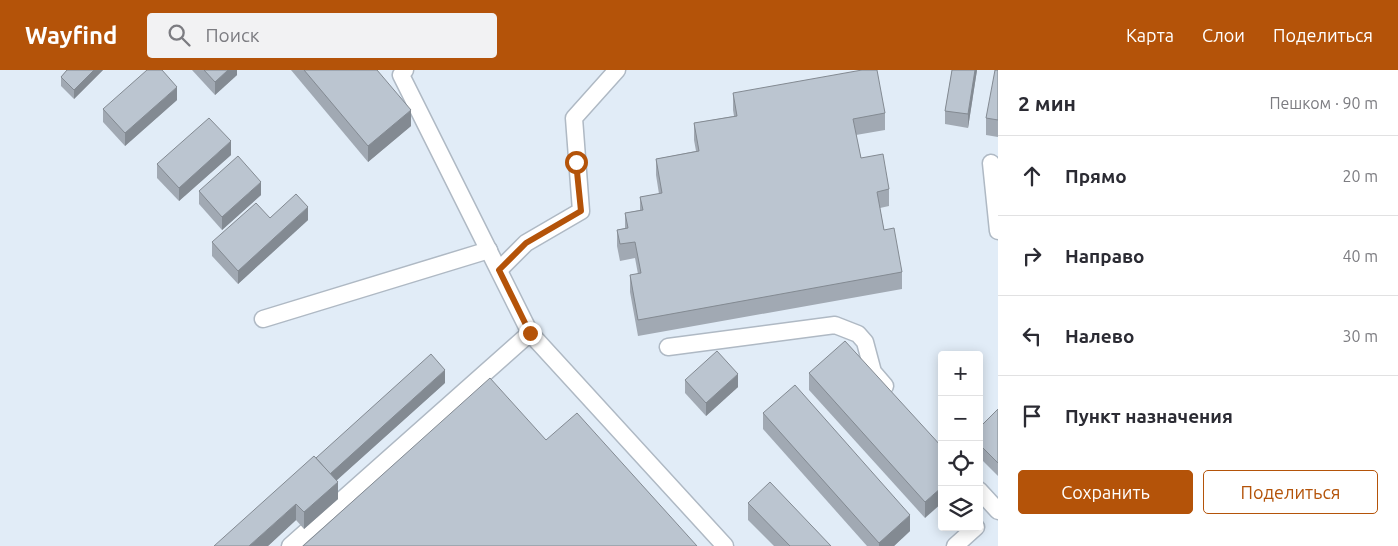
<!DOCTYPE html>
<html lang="ru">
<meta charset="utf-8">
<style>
:root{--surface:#fff;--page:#f2f2f3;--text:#2b2b33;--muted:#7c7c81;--line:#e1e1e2;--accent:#b45309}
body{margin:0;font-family:Ubuntu,sans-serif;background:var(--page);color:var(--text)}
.controls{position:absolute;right:15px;bottom:15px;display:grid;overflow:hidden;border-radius:5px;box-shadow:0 2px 12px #0003}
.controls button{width:45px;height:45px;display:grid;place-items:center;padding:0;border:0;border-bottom:1px solid var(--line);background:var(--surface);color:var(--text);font:25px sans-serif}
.stop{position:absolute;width:15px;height:15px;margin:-11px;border:4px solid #b45309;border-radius:50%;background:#fff}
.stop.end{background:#b45309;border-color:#fff;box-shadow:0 1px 5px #0008}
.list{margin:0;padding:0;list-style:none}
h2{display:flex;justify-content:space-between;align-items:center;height:65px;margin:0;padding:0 20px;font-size:21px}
h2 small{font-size:16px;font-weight:400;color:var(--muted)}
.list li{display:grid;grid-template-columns:32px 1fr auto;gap:15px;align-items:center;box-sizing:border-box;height:80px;padding:0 20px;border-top:1px solid var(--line)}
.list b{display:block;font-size:19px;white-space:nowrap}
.list em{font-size:16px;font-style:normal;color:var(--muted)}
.actions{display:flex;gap:10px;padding:15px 20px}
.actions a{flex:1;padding:11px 0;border:1px solid var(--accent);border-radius:5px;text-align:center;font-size:18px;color:var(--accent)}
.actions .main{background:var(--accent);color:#fff}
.icon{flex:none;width:28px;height:28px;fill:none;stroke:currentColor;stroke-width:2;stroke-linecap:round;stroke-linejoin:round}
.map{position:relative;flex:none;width:998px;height:476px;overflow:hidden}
header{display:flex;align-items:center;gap:30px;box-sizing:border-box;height:70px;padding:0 25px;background:var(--accent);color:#fff}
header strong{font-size:24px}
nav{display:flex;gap:28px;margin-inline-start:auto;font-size:18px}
.search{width:350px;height:45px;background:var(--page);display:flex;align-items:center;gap:12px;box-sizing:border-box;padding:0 18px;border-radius:5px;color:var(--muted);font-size:19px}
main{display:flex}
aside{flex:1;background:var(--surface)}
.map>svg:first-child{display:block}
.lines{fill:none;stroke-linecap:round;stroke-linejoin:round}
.minor-casing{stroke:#afb9c4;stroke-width:19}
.minor{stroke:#fff;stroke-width:16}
.wall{fill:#a1a9b3}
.shaded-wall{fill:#838a92}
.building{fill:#bbc5d0;stroke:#838a92}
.route{stroke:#b45309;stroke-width:6}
</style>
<header>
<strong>Wayfind</strong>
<div class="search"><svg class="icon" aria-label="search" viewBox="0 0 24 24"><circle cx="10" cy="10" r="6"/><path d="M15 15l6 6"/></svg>Поиск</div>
<nav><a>Карта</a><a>Слои</a><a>Поделиться</a></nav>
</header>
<main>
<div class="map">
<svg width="998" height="476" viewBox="0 0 998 476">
<rect width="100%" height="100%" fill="#e1ecf7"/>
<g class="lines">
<g class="minor-casing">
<g id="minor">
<polyline points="405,0 401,5 530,263 725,476"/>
<polyline points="991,93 998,161"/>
<polyline points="499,200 526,173 581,141 574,48 617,0"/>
<polyline points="263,249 489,180"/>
<polyline points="668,277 835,255 858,264 865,272 873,302 885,316"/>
<polyline points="979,420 998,441"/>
<polyline points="290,476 530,263"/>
<polyline points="955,476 976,457"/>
</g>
</g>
<use href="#minor" class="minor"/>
</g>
<g class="wall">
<polygon points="67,0 103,0 74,29 61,16 61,7"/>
<polygon points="192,0 237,0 237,5 215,25"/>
<polygon points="291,0 377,0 411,56 368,92"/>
<polygon points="952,0 977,0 968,58 945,54 945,41"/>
<polygon points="998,0 998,67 986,65 986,48"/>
<polygon points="733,23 885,43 885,60 856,65 861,88 889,119 889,136 880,138 884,160 902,202 902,219 638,266 630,222 630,205 638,204 635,188 620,191 617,176 617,160 625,158 625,143 640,140 640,127 659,124 656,105 656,89 696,81 694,70 694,53 734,46 733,40"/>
<polygon points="177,30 125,76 103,52 103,39"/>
<polygon points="231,85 179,131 157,108 157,94"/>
<polygon points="199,121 261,125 222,160 199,134"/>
<polygon points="270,148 308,150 238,214 212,186 212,172"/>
<polygon points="809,303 942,377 925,448 809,320"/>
<polygon points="685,310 738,317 706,346 685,323"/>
<polygon points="445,313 336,411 338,429 304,459 296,450 268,476 316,388"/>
<polygon points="998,339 998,406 979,387 979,358"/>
<polygon points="763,343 910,461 894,476 867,476 763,359"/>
<polygon points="748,433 831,476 774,476 748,450"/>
</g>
<g class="shaded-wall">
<polygon points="94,0 103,0 74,29 74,20"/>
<polygon points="228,0 237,0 237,5 215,25 215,12"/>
<polygon points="975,0 977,0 968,58 968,44"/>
<polygon points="177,17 177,30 125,76 125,63"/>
<polygon points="411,40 411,56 368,92 368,76"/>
<polygon points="231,71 231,85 179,131 179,118"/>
<polygon points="261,112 261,125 222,160 222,147"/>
<polygon points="308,137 308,150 238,214 238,201"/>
<polygon points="445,300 445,313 328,418 328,405"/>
<polygon points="738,304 738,317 706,346 706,333"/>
<polygon points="338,412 338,429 304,459 304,442"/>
<polygon points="942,417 942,433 925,448 925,432"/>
<polygon points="296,434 296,450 268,476 249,476"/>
<polygon points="910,445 910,461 894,476 879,476 879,473"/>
</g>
<g class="building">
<polygon points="67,0 94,0 74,20 61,7"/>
<polygon points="147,0 162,0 177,17 125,63 103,39"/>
<polygon points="204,0 228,0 215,12"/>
<polygon points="304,0 377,0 411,40 368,76"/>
<polygon points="862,0 877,0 885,43 853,49 861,88 883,84 889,119 877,122 884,160 894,158 902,202 638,250 630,205 641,203 635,172 620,174 617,160 628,158 625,143 643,140 640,127 662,123 656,89 699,81 694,53 737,46 733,23"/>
<polygon points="952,0 975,0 968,44 945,41"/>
<polygon points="995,0 998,0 998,50 986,48"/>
<polygon points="209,48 231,71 179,118 157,94"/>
<polygon points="238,86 261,112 222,147 199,121"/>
<polygon points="296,124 308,137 238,201 212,172 256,133 270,148"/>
<polygon points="845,271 942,377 942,417 925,432 809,303"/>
<polygon points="717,281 738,304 706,333 685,310"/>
<polygon points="431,284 445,300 330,404 316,388"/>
<polygon points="490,308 546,370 577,343 697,476 303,476"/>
<polygon points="795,315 910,445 879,473 763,343"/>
<polygon points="998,339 998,393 979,374 979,358"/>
<polygon points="314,386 338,412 304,442 296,434 249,476 214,476"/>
<polygon points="770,412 831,476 790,476 748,433"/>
</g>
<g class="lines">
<polyline class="route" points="530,263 499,200 526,173 581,141 576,92"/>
</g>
</svg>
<div class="controls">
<button>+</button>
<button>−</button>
<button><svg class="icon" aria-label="locate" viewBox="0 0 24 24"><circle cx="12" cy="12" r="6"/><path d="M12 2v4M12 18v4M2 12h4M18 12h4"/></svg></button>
<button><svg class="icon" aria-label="layers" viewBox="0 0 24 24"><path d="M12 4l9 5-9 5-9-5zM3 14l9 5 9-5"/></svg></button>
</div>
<div class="stop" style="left:576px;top:92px"></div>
<div class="stop end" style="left:530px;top:263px"></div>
</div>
<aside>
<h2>2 мин<small>Пешком · 90 m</small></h2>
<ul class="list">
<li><svg class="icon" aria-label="ahead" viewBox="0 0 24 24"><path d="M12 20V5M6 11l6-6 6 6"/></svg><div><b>Прямо</b></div><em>20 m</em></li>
<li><svg class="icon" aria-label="right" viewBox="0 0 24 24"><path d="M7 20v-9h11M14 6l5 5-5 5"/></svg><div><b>Направо</b></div><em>40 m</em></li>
<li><svg class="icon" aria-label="left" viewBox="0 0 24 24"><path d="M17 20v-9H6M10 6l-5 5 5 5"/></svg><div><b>Налево</b></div><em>30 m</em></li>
<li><svg class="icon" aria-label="arrive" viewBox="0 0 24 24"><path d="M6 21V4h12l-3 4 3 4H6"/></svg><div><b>Пункт назначения</b></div></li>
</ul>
<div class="actions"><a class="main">Сохранить</a><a>Поделиться</a></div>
</aside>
</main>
